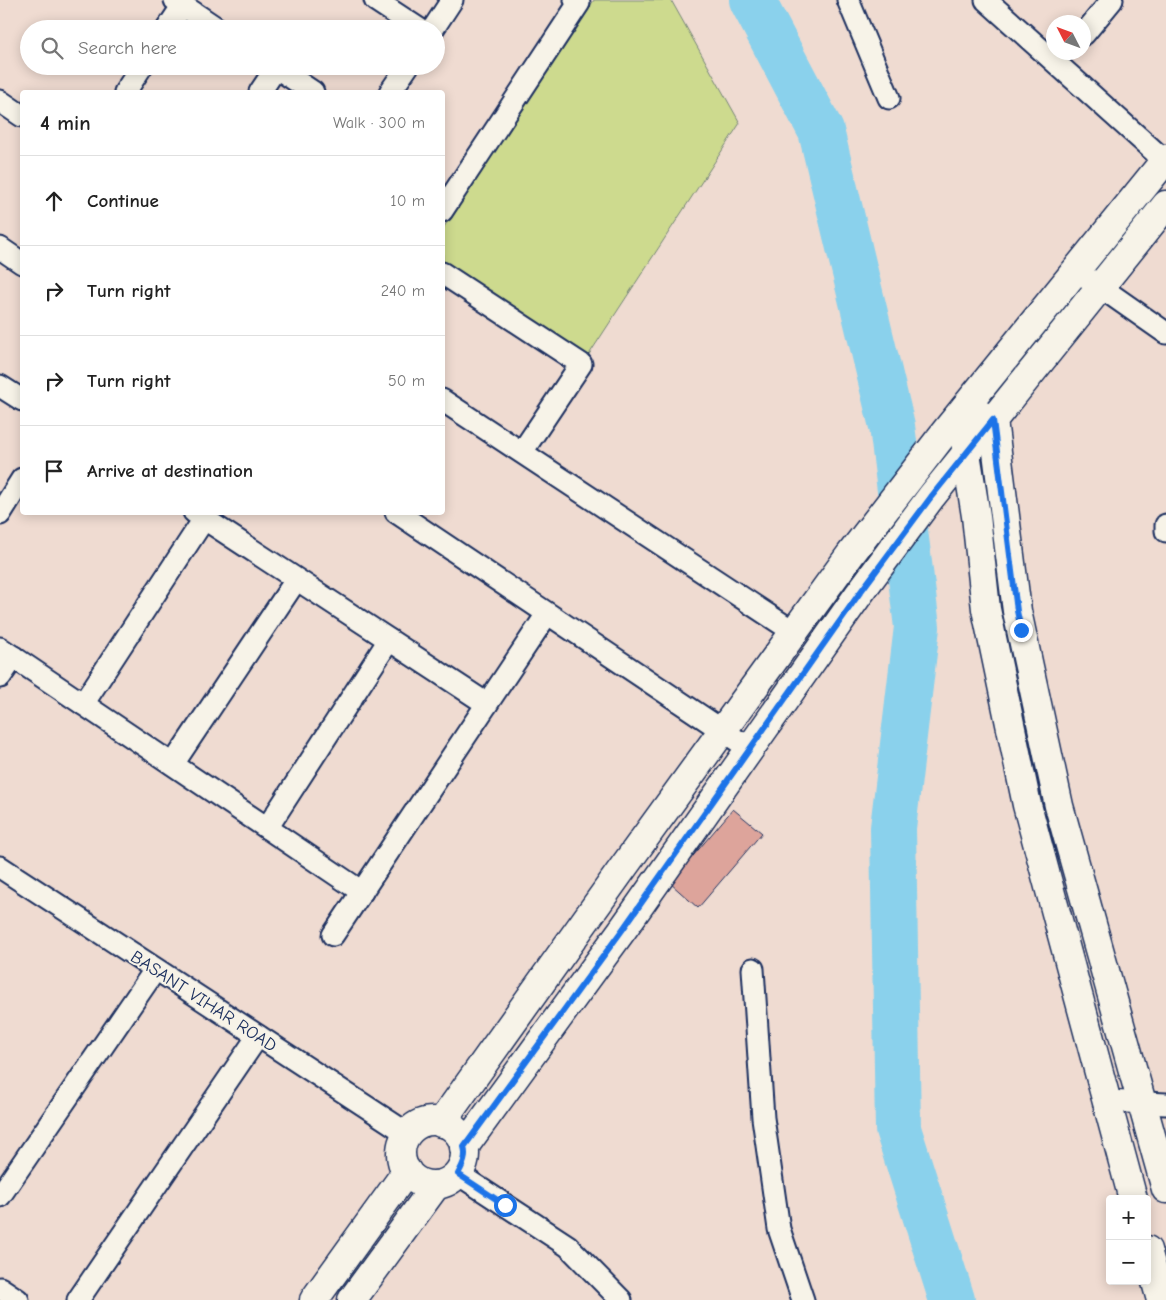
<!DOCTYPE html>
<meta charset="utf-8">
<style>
:root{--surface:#fff;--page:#f2f2f2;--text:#222;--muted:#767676;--line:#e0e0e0}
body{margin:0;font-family:"Comic Neue",sans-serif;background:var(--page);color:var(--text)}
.controls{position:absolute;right:15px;bottom:15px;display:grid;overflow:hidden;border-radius:5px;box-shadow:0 2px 12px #0003}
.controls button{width:45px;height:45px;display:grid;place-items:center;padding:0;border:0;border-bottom:1px solid var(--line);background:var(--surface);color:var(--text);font:25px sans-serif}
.compass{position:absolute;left:1046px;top:15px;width:45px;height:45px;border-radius:50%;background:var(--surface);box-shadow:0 2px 12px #0003;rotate:312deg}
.stop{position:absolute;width:15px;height:15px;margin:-11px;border:4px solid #1a73e8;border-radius:50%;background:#fff}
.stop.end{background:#1a73e8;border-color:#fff;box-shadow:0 1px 5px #0008}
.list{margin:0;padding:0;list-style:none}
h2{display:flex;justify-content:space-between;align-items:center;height:65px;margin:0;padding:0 20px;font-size:21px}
h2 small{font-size:16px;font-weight:400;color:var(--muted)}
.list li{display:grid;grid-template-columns:32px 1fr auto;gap:15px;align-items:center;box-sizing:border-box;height:90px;padding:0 20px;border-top:1px solid var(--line)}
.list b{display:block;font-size:19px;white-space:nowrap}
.list em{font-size:16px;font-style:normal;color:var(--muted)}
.icon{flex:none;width:28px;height:28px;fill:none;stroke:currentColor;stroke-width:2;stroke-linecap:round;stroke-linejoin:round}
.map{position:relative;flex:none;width:1166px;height:1300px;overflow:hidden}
.search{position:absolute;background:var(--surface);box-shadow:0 2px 12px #0003;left:20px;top:20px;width:425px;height:55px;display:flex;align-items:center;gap:12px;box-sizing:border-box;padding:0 18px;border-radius:28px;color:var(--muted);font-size:19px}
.panel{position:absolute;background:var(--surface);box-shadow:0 2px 12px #0003;left:20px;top:90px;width:425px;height:425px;border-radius:5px}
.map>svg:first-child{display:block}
.green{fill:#cdda8e;stroke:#748476}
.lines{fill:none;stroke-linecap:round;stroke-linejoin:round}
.river{stroke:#8ad1ec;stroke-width:46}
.building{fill:#dda49b;stroke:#1b2f5e}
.street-casing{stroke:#1b2f5e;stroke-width:25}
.secondary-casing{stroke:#1b2f5e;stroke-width:31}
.street{stroke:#f7f3e8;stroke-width:21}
.secondary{stroke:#f7f3e8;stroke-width:28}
.route{stroke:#1a73e8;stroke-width:6}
.labels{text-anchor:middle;stroke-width:4;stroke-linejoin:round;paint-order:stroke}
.street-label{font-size:18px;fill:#1b2f5e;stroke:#f7f3e8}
</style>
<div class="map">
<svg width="1166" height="1300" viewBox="0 0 1166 1300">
<rect width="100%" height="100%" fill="#efdbd1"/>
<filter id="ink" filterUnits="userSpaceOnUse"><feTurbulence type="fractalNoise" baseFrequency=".02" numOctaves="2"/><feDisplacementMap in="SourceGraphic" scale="10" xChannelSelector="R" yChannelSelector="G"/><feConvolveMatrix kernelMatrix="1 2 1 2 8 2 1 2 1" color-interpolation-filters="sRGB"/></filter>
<g filter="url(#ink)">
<polygon class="green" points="594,0 671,0 740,123 588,356 443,262 442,230"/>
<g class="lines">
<polyline class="river" points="752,0 821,131 892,426 917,627 893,828 898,1129 952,1300"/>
</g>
<polygon class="building" points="733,809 762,833 698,908 670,883"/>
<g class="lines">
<g class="street-casing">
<g id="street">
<polyline points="175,0 218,29"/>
<polyline points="375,0 419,29"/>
<polyline points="848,0 889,98"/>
<polyline points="986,0 1165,161"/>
<polyline points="167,29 183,5"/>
<polyline points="433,29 452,0"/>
<polyline points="1084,34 1112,0"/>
<polyline points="274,66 313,92"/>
<polyline points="125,92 142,66"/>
<polyline points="260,92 276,68"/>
<polyline points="390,92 408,66"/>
<polyline points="0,101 22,116"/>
<polyline points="442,211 579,3 575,0"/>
<polyline points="0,248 22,263"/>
<polyline points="1076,270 1166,333"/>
<polyline points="442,273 581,364 522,452"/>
<polyline points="0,386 22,400"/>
<polyline points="442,400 794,632"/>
<polyline points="194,512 487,704"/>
<polyline points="396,512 750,749"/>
<polyline points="0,514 22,479"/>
<polyline points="1166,525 1166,531"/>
<polyline points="0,648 362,892"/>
<polyline points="0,677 14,657"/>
<polyline points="83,704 204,519"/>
<polyline points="173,764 296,580"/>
<polyline points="267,828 389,640"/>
<polyline points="0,867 408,1134"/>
<polyline points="333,935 547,614"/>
<polyline points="753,969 763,1118 779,1229 803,1300"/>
<polyline points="1107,1101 1166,1104"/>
<polyline points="458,1174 568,1246 621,1300"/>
<polyline points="0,1196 155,970"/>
<polyline points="0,1288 18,1300"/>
<polyline points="78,1300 258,1036"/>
</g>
</g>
<g class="secondary-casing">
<g id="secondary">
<circle cx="433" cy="1153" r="32"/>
<polyline points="441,1123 625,865 850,555 945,432 1166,159"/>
<polyline points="464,1147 623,929 859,594 931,497 1166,205"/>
<polyline points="1133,1199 1027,805 986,609 976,516 966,453 965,408 993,420 1017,611 1059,806 1166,1189"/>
<polyline points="1147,1250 1161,1300"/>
<polyline points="314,1300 407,1171"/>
<polyline points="352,1300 436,1185"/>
</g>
</g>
<use href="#street" class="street"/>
<use href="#secondary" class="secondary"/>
</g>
</g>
<g class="lines" filter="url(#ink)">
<path class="route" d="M505 1205 458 1174C463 1165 467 1157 464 1147L623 929 859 594 931 497 993 420 1017 611 1021 630"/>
</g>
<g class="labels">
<g class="street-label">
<text transform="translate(204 1001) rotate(33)" y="6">BASANT VIHAR ROAD</text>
</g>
</g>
</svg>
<div class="controls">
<button>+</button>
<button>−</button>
</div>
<svg class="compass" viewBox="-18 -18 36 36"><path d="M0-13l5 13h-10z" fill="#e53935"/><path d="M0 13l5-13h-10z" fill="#767676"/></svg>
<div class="stop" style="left:505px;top:1205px"></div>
<div class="stop end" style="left:1021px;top:630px"></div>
<div class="search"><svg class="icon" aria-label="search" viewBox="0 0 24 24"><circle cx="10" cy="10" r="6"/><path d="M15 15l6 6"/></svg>Search here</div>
<section class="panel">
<h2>4 min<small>Walk · 300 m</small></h2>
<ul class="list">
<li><svg class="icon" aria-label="ahead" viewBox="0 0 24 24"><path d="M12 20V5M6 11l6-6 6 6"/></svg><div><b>Continue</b></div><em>10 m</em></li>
<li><svg class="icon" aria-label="right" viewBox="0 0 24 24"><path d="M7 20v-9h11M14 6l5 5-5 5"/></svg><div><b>Turn right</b></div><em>240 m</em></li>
<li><svg class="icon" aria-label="right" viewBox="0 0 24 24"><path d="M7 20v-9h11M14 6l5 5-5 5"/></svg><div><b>Turn right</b></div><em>50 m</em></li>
<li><svg class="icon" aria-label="arrive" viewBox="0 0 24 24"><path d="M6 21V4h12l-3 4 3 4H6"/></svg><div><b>Arrive at destination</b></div></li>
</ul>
</section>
</div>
